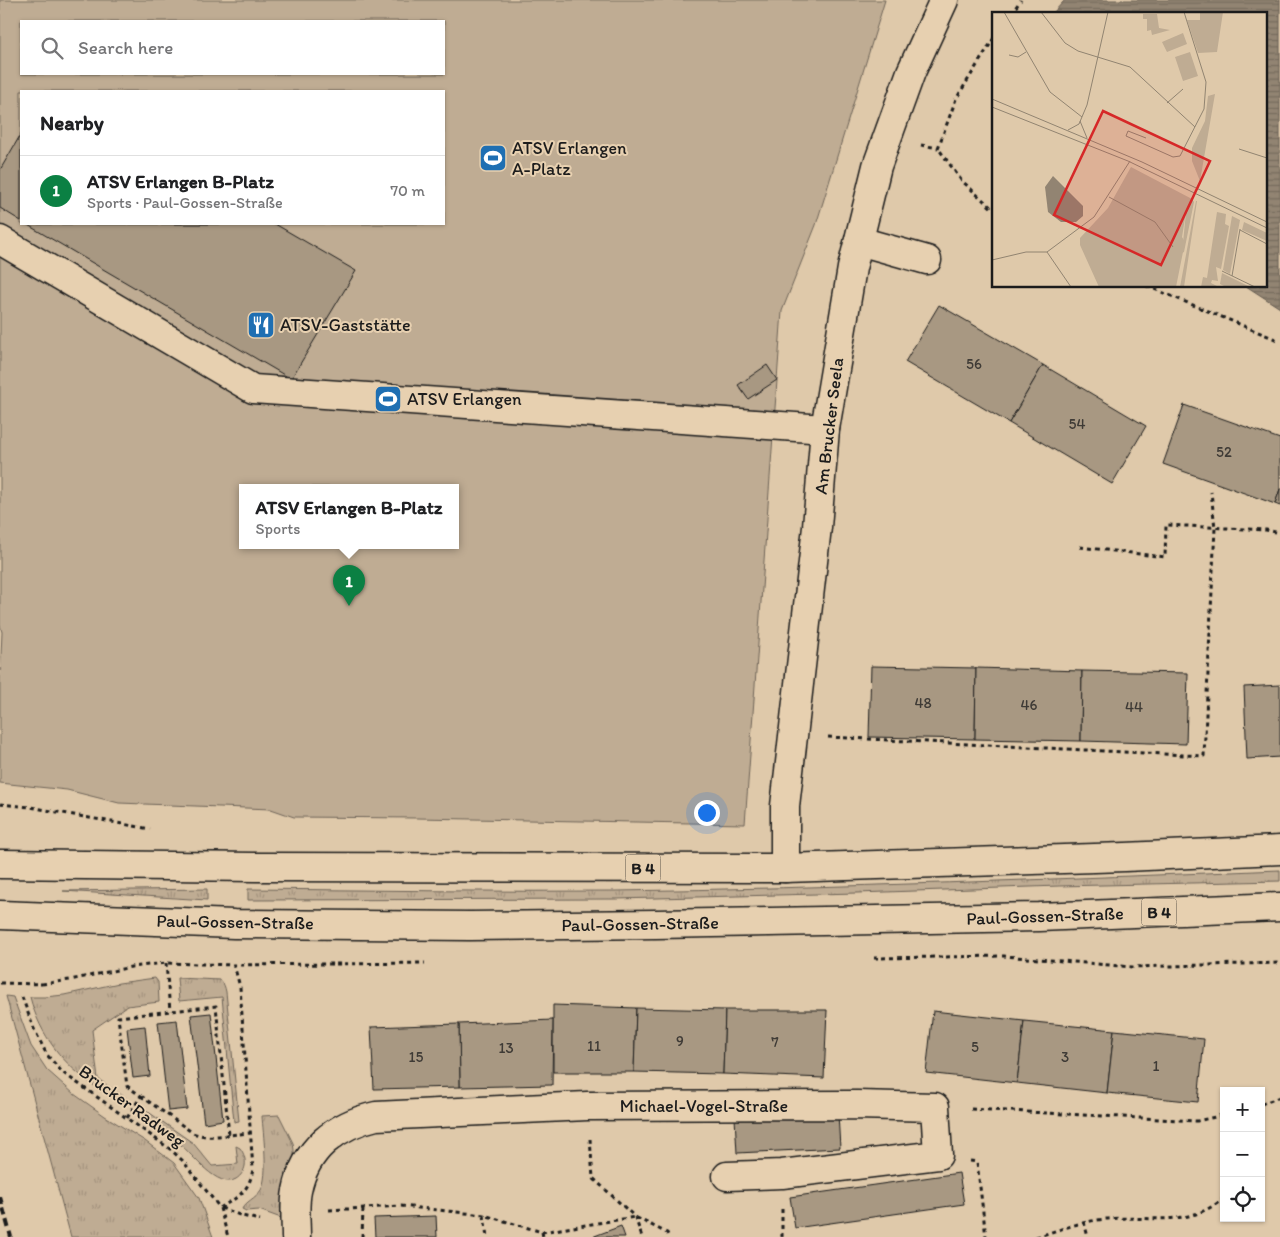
<!DOCTYPE html>
<meta charset="utf-8">
<style>
:root{--surface:#fff;--page:#f2f2f2;--text:#202124;--muted:#757577;--line:#e0e0e0;--accent:#0b8043}
body{margin:0;font-family:Itim,sans-serif;background:var(--page);color:var(--text)}
.controls{position:absolute;right:15px;bottom:15px;display:grid;overflow:hidden;border-radius:0px;box-shadow:0 1px 4px #0004}
.controls button{width:45px;height:45px;display:grid;place-items:center;padding:0;border:0;border-bottom:1px solid var(--line);background:var(--surface);color:var(--text);font:25px sans-serif}
.you{position:absolute;left:706px;top:812px;width:18px;height:18px;margin:-12px;border:4px solid #fff;border-radius:50%;background:#1a73e8;box-shadow:0 0 0 8px #1a73e833}
.badge{display:grid;place-items:center;width:32px;height:32px;border-radius:50%;background:var(--accent);color:#fff;font-size:16px;font-weight:700}
.pin{position:absolute;translate:-50% -41px;filter:drop-shadow(0 1px 2px #0008)}
.pin::after{content:'';position:absolute;top:26px;width:18px;height:15px;background:inherit;clip-path:polygon(0 0,100% 0,50% 100%)}
.popup{position:absolute;left:239px;top:484px;width:220px;height:65px;box-sizing:border-box;display:grid;place-content:center;border-radius:0px;background:var(--surface);filter:drop-shadow(0 1px 4px #0005);font-size:16px;white-space:nowrap;color:var(--muted)}
.popup b{font-size:19px;color:var(--text)}
.popup::after{content:'';position:absolute;left:50%;top:100%;margin-left:-10px;border:10px solid transparent;border-top-color:var(--surface)}
.list{margin:0;padding:0;list-style:none}
h2{display:flex;justify-content:space-between;align-items:center;height:65px;margin:0;padding:0 20px;font-size:21px}
h2 small{font-size:16px;font-weight:400;color:var(--muted)}
.list li{display:grid;grid-template-columns:32px 1fr auto;gap:15px;align-items:center;box-sizing:border-box;height:70px;padding:0 20px;border-top:1px solid var(--line)}
.list b{display:block;font-size:19px;white-space:nowrap}
.list p{margin:0;font-size:16px;white-space:nowrap;color:var(--muted)}
.list em{font-size:16px;font-style:normal;color:var(--muted)}
.icon{flex:none;width:28px;height:28px;fill:none;stroke:currentColor;stroke-width:2;stroke-linecap:round;stroke-linejoin:round}
.map{position:relative;flex:none;width:1280px;height:1237px;overflow:hidden}
.search{position:absolute;background:var(--surface);box-shadow:0 1px 4px #0004;left:20px;top:20px;width:425px;height:55px;display:flex;align-items:center;gap:12px;box-sizing:border-box;padding:0 18px;border-radius:0px;color:var(--muted);font-size:19px}
.panel{position:absolute;background:var(--surface);box-shadow:0 1px 4px #0004;left:20px;top:90px;width:425px;height:135px;border-radius:0px}
.map>svg:first-child{display:block}
.grass{fill:url(#grass-tufts);stroke:#6e6458}
.garden{fill:#bfac93;stroke:#6e6458;fill-rule:evenodd}
.water{fill:url(#water-rules);stroke:#635a50}
.building{fill:#a89882;stroke:#1c1c1c}
.lines{fill:none;stroke-linecap:round;stroke-linejoin:round}
.minor-casing{stroke:#1c1c1c;stroke-width:31}
.major-casing{stroke:#1c1c1c;stroke-width:31}
.path{stroke:#1c1c1c;stroke-width:3;stroke-dasharray:4 4;stroke-linecap:butt}
.minor{stroke:#e7d0b0;stroke-width:28}
.major{stroke:#e7d0b0;stroke-width:28}
.rail{stroke:#1c1c1c;stroke-width:4;stroke-dasharray:8 4;stroke-linecap:butt}
.path-bridge{stroke:#1c1c1c;stroke-width:3;stroke-dasharray:4 4;stroke-linecap:butt}
.labels{text-anchor:middle;stroke-width:4;stroke-linejoin:round;paint-order:stroke}
.number-label{font-size:15px;fill:#3f3b36}
.shield{fill:#e7d0b0;stroke:#595248;stroke-width:1}
.shield-label{font-size:16px;font-weight:bold;fill:#1c1c1c}
.poi-label{font-size:18px;fill:#1c1c1c;stroke:#e7d0b0;text-anchor:start}
.street-label{font-size:18px;fill:#1c1c1c;stroke:#e7d0b0}
.inset-road{fill:none;stroke:#918471;stroke-width:1}
.view{fill:#d62828;fill-opacity:0.15;stroke:#d62828;stroke-width:2.5}
.inset-edge{fill:none;stroke:#1c1c1c;stroke-width:2.5}
</style>
<div class="map">
<svg width="1280" height="1237" viewBox="0 0 1280 1237">
<defs>
<pattern id="grass-tufts" width="24" height="20" patternUnits="userSpaceOnUse" patternTransform="scale(1.25)"><rect width="24" height="20" fill="#bfac93"/><path d="M3 7l-1-3M5 7V3M7 7l1-3M15 17l-1-3M17 17v-4M19 17l1-3" fill="none" stroke="#a4937e"/></pattern>
<pattern id="water-rules" width="6" height="5" patternUnits="userSpaceOnUse" patternTransform="scale(1.25)"><rect width="6" height="5" fill="#928472"/><path d="M0 2.5h6" fill="none" stroke="#766b5d"/></pattern>
</defs>
<rect width="100%" height="100%" fill="#dfc9aa"/>
<filter id="ink" filterUnits="userSpaceOnUse"><feTurbulence type="fractalNoise" baseFrequency=".02" numOctaves="2"/><feDisplacementMap in="SourceGraphic" scale="10" xChannelSelector="R" yChannelSelector="G"/><feConvolveMatrix kernelMatrix="1 2 1 2 8 2 1 2 1" color-interpolation-filters="sRGB"/></filter>
<g filter="url(#ink)">
<g class="grass">
<path d="M1280 870V881L1059 886 857 893 616 899 248 900V889C371 890 493 892 616 891 838 888 1059 879 1280 870Z"/>
<polygon points="207,889 207,900 63,891"/>
<path d="M155 978 158 982 159 1002 127 1006 92 1030 98 1079 126 1098 119 1101C110 1098 103 1092 96 1087 63 1064 40 1036 30 997H45L64 995 119 983Z"/>
<path d="M177 978 220 980C224 983 225 987 226 992L239 1121 234 1122 222 997 179 1001Z"/>
<polygon points="6,996 13,997 31,1046 47,1070 74,1094 105,1116 145,1141 174,1163 199,1198 213,1237 71,1237"/>
<path d="M144 1109 193 1143 212 1166 238 1164 236 1146 240 1148C244 1153 246 1160 245 1166 244 1171 241 1176 236 1179 218 1190 192 1154 180 1144 168 1134 157 1127 144 1119L143 1117Z"/>
<path d="M279 1115 293 1143 294 1150V1160L282 1205 281 1218 259 1210 246 1211 242 1209C245 1202 256 1198 261 1190 269 1175 263 1133 262 1116Z"/>
</g>
<path class="garden" d="M0 0H885L816 225 782 311 745 824 417 818 294 817 271 809 119 803 67 790 0 783V680L2 632 0 625ZM21 21H444V74H21ZM21 91H444V224H21ZM243 487H455V545H243Z"/>
<polygon class="water" points="1065,0 1280,0 1280,308 1246,286 1266,286 1266,14 1052,14"/>
<g class="building">
<polygon points="21,134 21,221 0,208 0,170"/>
<polygon points="26,224 275,224 356,271 291,379"/>
<polygon points="939,305 1043,365 1009,423 905,362"/>
<polygon points="767,365 777,380 748,399 738,385"/>
<polygon points="1043,365 1146,426 1112,484 1009,423"/>
<polygon points="1184,405 1280,439 1280,489 1275,504 1163,464"/>
<polygon points="1280,489 1280,506 1275,504"/>
<polygon points="871,666 976,668 975,739 869,737"/>
<polygon points="976,668 1082,671 1081,741 975,739"/>
<polygon points="1082,671 1188,673 1186,744 1081,741"/>
<polygon points="1280,685 1280,757 1247,759 1244,687"/>
<polygon points="553,1005 636,1008 634,1072 553,1072"/>
<polygon points="636,1008 725,1010 723,1074 634,1072"/>
<polygon points="725,1010 827,1010 824,1078 723,1074"/>
<polygon points="933,1011 1024,1021 1017,1083 926,1073"/>
<polygon points="211,1013 223,1120 204,1123 191,1015"/>
<polygon points="177,1020 187,1109 168,1111 158,1022"/>
<polygon points="553,1020 552,1085 460,1087 459,1024"/>
<polygon points="1024,1021 1114,1030 1107,1093 1017,1083"/>
<polygon points="459,1024 460,1087 374,1089 371,1027"/>
<polygon points="145,1026 150,1076 133,1078 127,1028"/>
<polygon points="1114,1030 1204,1039 1198,1102 1107,1093"/>
<polygon points="838,1114 840,1148 737,1153 735,1118"/>
<polygon points="959,1173 964,1204 795,1228 790,1197"/>
<polygon points="436,1216 437,1237 375,1237 374,1218"/>
<polygon points="621,1226 625,1237 592,1237"/>
</g>
<g class="lines">
<g class="minor-casing">
<g id="minor">
<polyline points="0,240 253,389 825,429"/>
<polyline points="859,241 927,260"/>
<polyline points="785,868 785,806 817,527 825,429 852,268 877,166 911,72 944,0"/>
<path d="M296 1237C296 1222 294 1205 297 1191 305 1149 336 1125 376 1116L587 1106 857 1105 935 1107 938 1155 782 1174 727 1176"/>
</g>
</g>
<g class="major-casing">
<g id="major">
<polyline points="0,864 255,867 785,868 1125,857 1280,850"/>
<polyline points="0,915 234,924 470,926 656,924 1039,917 1280,907"/>
</g>
</g>
<g class="path">
<polyline points="1011,14 1021,0"/>
<polyline points="994,38 956,99 938,148 961,180 994,210"/>
<polyline points="921,145 938,148"/>
<polyline points="1147,286 1280,341"/>
<polyline points="1080,547 1165,557 1166,525 1266,530 1280,533"/>
<polyline points="828,737 1204,756 1215,528 1211,492"/>
<polyline points="0,804 30,807 150,829"/>
<polyline points="874,958 1004,956 1132,967 1280,963"/>
<polyline points="166,963 170,1011"/>
<polyline points="42,984 70,980 131,967 166,963 234,965 425,963"/>
<polyline points="22,997 34,1029 47,1055 62,1072 170,1149 182,1160 220,1208 228,1237"/>
<path d="M141 1096 193 1133C207 1138 215 1136 229 1135"/>
<polyline points="1261,1104 1280,1097"/>
<polyline points="971,1109 1197,1121 1224,1115"/>
<polyline points="127,1118 141,1096 127,1086 118,1017 216,1006 229,1135 250,1133"/>
<polyline points="590,1139 593,1178 635,1217 642,1237"/>
<polyline points="970,1161 977,1162 986,1237"/>
<path d="M220 1208C239 1196 249 1192 253 1169L240 987 234 965"/>
<polyline points="221,1208 242,1216 260,1220"/>
<polyline points="782,1209 782,1237"/>
<polyline points="329,1210 401,1206 484,1215 542,1232 635,1217 667,1233 669,1237"/>
<polyline points="484,1215 487,1237"/>
<polyline points="1084,1222 1088,1237"/>
<polyline points="542,1232 543,1237"/>
<polyline points="362,1237 363,1209"/>
<path d="M1036 1237C1059 1230 1082 1221 1106 1219 1149 1215 1187 1229 1224 1198"/>
</g>
<use href="#minor" class="minor"/>
<use href="#major" class="major"/>
<polyline class="rail" points="0,1197 11,1237"/>
<polyline class="path-bridge" points="0,983 42,984"/>
</g>
</g>
<defs>
<g id="stadium-square" transform="scale(1.4375)"><rect x="-9" y="-9" width="18" height="18" rx="4" fill="#1f6fb2" stroke="#e7d0b0"/><path d="M0-5a6.5 5 0 1 0 0 10a6.5 5 0 1 0 0-10ZM-3.5-1.8h7v3.6h-7Z" fill="#fff"/></g>
<g id="restaurant-square" transform="scale(1.4375)"><rect x="-9" y="-9" width="18" height="18" rx="4" fill="#1f6fb2" stroke="#e7d0b0"/><path d="M-5-6h1v4h1v-4h1v4h1v-4h1v5L-1.5 .5V6h-2V.5L-5-1ZM5-6V6H3V1.5H1.5Q1.5-4 5-6Z" fill="#fff"/></g>
</defs>
<g fill-rule="evenodd">
<use href="#stadium-square" x="493" y="158"/>
<use href="#restaurant-square" x="261" y="325"/>
<use href="#stadium-square" x="388" y="399"/>
</g>
<g class="labels">
<g class="number-label">
<text x="974" y="369">56</text>
<text x="1077" y="429">54</text>
<text x="1224" y="457">52</text>
<text x="923" y="708">48</text>
<text x="1029" y="710">46</text>
<text x="1134" y="712">44</text>
<text x="680" y="1046">9</text>
<text x="775" y="1047">7</text>
<text x="594" y="1051">11</text>
<text x="975" y="1052">5</text>
<text x="506" y="1053">13</text>
<text x="416" y="1062">15</text>
<text x="1065" y="1062">3</text>
<text x="1156" y="1071">1</text>
</g>
<g class="shield">
<rect x="625.5" y="854.5" width="35" height="27" rx="4"/>
<rect x="1141.5" y="898.5" width="35" height="27" rx="4"/>
</g>
<g class="shield-label">
<text x="643" y="874">B 4</text>
<text x="1159" y="918">B 4</text>
</g>
<g class="poi-label">
<text x="512" y="154">ATSV Erlangen<tspan x="512" dy="21">A-Platz</tspan></text>
<text x="280" y="331">ATSV-Gaststätte</text>
<text x="407" y="405">ATSV Erlangen</text>
</g>
<g class="street-label">
<text transform="translate(829 426) rotate(-83)" y="6">Am Brucker Seela</text>
<text transform="translate(1045 916) rotate(-2)" y="6">Paul-Gossen-Straße</text>
<text transform="translate(235 922) rotate(1)" y="6">Paul-Gossen-Straße</text>
<text transform="translate(640 924) rotate(-1)" y="6">Paul-Gossen-Straße</text>
<text transform="translate(132 1106) rotate(36)" y="6">Brucker Radweg</text>
<text x="704" y="1112">Michael-Vogel-Straße</text>
</g>
</g>
<g transform="translate(992 12)">
<rect width="275" height="275" fill="#dfc9aa"/>
<path d="M223 82 208 169 200 149V136L213 109 216 84ZM200 187 202 190 192 240 190 241 194 200ZM204 189H205L192 275H188ZM225 200 234 202 233 212 237 214 229 257 224 255 226 269 220 268 219 271 225 274 209 275 211 265 215 266ZM240 204 248 208 238 262 231 258ZM252 210 275 221V229L250 218ZM230 261 258 275H234L228 272Z" fill="#bfac93"/>
<path d="M231 0 225 40 206 41 195 8H208V1ZM151 2H165L167 16 178 18 160 23 159 18 155 19V7H151Z" fill="#bfac93"/>
<path d="M191 21 195 32 175 40 170 30ZM198 40 206 64 191 69 183 45ZM139 155 200 187 194 200 190 225 193 230 184 275H107L88 233V226L116 196Z" fill="#bfac93"/>
<path d="M61 164 91 194V204L84 210H69L56 200 53 175Z" fill="#928472"/>
<path class="inset-road" d="M12 0 58 80 90 105M49 0 73 31 86 39 138 55 203 115M17 43 26 45 34 40M0 87 150 150 275 210M175 91 191 77M0 95 136 149 275 216M88 109 95 126M76 118 87 112 95 93 116 0M154 126 136 119 134 124 181 145 188 144 212 97 214 70 192 0M247 137 275 146M117 185 163 210 181 235M248 218 275 232M55 240 102 205 138 149M0 248 34 240H55L79 275M230 259 263 275M240 264 248 217"/>
<path class="view" d="M111 99 218 149 169 253 62 203Z"/>
<rect width="275" height="275" class="inset-edge"/>
</g>
</svg>
<div class="controls">
<button>+</button>
<button>−</button>
<button><svg class="icon" aria-label="locate" viewBox="0 0 24 24"><circle cx="12" cy="12" r="6"/><path d="M12 2v4M12 18v4M2 12h4M18 12h4"/></svg></button>
</div>
<div class="you"></div>
<div class="pin badge" style="left:349px;top:606px">1</div>
<div class="popup"><b>ATSV Erlangen B-Platz</b>Sports</div>
<div class="search"><svg class="icon" aria-label="search" viewBox="0 0 24 24"><circle cx="10" cy="10" r="6"/><path d="M15 15l6 6"/></svg>Search here</div>
<section class="panel">
<h2>Nearby<small></small></h2>
<ul class="list">
<li><span class="badge">1</span><div><b>ATSV Erlangen B-Platz</b><p>Sports · Paul-Gossen-Straße</p></div><em>70 m</em></li>
</ul>
</section>
</div>
